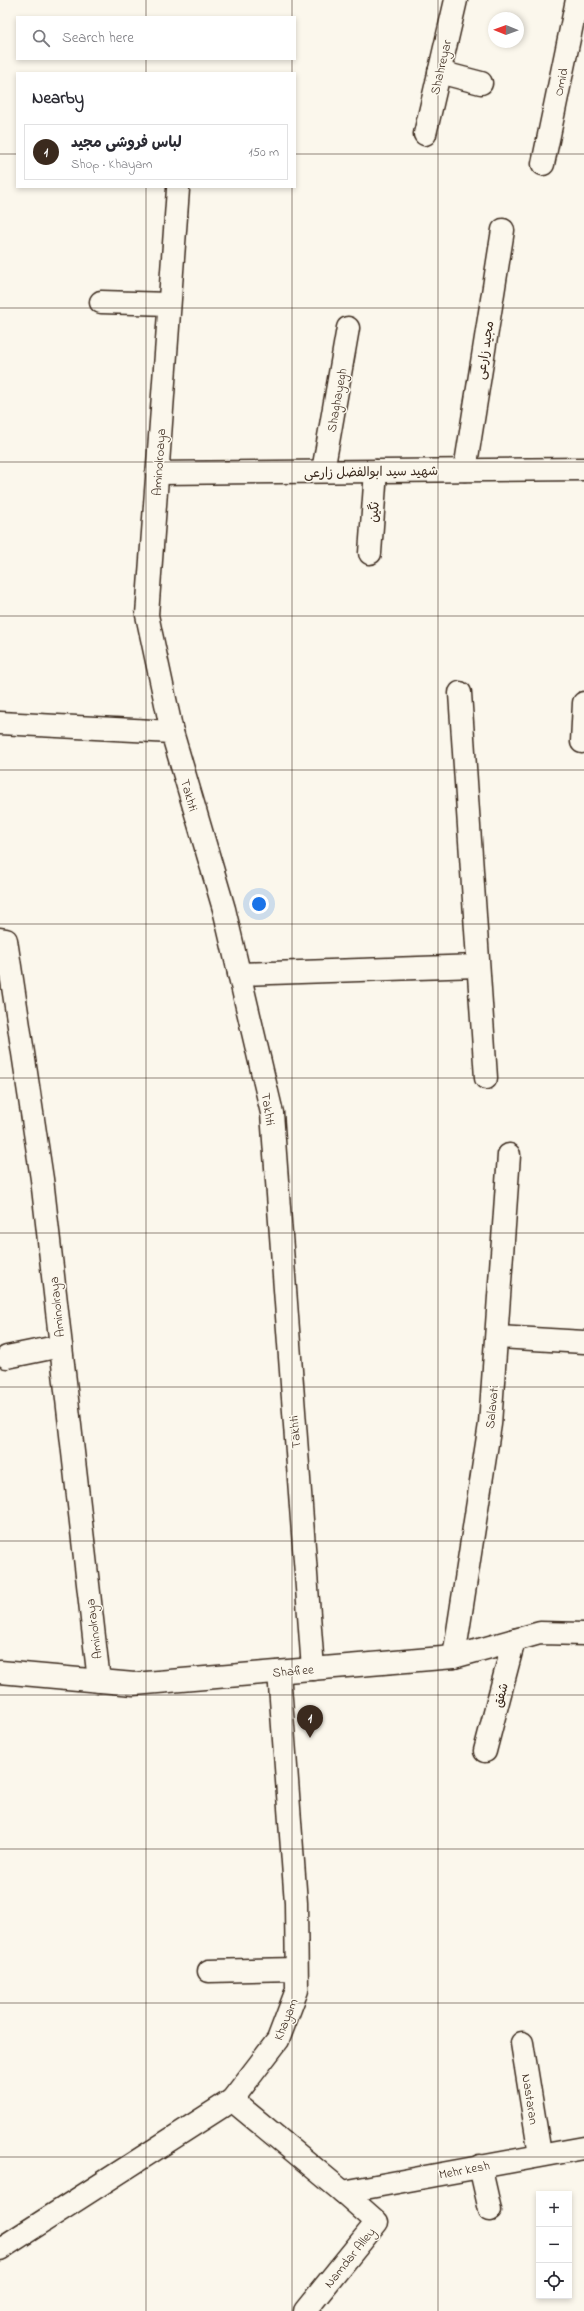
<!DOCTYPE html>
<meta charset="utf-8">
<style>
:root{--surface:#fff;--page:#f2f2f3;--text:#2b2b33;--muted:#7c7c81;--line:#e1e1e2;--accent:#3b2a1e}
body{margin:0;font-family:"Indie Flower","Playpen Sans Arabic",sans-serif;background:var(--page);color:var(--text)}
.controls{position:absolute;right:12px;bottom:12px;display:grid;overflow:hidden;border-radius:0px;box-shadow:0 2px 6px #0003}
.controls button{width:36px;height:36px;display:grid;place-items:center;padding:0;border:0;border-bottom:1px solid var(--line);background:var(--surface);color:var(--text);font:20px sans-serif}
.compass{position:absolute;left:488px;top:12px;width:36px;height:36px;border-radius:50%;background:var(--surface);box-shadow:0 2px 6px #0003;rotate:271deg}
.you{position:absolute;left:259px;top:904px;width:14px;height:14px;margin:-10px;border:3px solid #fff;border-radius:50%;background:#1a73e8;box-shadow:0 0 0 6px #1a73e833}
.badge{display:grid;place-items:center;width:26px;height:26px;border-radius:50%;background:var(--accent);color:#fff;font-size:13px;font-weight:700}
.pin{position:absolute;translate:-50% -33px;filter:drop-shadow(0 1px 2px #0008)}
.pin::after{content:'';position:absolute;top:21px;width:14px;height:12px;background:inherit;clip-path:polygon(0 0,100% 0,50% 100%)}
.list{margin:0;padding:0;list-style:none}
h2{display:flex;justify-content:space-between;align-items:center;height:52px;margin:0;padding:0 16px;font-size:17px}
h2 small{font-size:13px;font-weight:400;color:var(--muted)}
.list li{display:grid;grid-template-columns:26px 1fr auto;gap:12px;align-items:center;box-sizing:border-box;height:56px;margin:0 8px 8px;padding:0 8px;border:1px solid var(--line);border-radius:0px}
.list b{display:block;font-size:15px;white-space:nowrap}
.list p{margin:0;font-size:13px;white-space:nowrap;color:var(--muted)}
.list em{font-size:13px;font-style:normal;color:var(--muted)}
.icon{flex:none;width:22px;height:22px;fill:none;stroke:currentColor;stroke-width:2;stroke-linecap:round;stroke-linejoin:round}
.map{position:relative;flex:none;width:584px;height:2311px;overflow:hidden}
.search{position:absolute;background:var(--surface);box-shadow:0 2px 6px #0003;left:16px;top:16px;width:280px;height:44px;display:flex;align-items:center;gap:10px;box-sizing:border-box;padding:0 14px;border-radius:0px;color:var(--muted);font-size:15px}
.panel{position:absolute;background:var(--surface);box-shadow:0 2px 6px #0003;left:16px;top:72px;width:280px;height:116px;border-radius:0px}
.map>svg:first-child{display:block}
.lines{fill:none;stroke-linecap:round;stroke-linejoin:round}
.minor-casing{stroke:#3b2a1e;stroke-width:25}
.minor{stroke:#fbf7ec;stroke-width:22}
.grid{fill:none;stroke:#3b2a1e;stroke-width:1;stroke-opacity:0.55}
.labels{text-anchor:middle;stroke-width:3;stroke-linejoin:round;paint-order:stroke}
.street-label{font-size:13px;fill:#3b2a1e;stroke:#fbf7ec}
</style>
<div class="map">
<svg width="584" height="2311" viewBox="0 0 584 2311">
<rect width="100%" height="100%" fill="#fbf7ec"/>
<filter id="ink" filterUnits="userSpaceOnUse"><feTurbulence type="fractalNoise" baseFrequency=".025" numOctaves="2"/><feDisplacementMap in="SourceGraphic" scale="8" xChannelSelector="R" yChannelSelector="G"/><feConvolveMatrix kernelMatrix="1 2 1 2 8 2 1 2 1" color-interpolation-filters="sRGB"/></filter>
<g filter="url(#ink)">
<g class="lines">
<g class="minor-casing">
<g id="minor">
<polyline points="439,72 481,83"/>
<polyline points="425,134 456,0"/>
<polyline points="543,164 577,0"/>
<polyline points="101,302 169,304"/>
<polyline points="465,470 503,230"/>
<polyline points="323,471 348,328"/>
<polyline points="157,473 584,469"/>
<polyline points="370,553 376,471"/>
<polyline points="460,693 486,1078"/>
<polyline points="0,723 172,732 224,909 272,1113 313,1669"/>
<polyline points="172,732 147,615 178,189"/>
<polyline points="582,742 584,703"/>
<polyline points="0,939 6,940 42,1179 99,1681"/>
<polyline points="239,974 477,966"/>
<polyline points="497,1337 584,1342"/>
<polyline points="7,1357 61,1346"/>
<polyline points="454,1657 490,1424 509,1155"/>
<polyline points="0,1672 134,1684 454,1657 540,1633 584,1634"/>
<polyline points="485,1751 514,1640"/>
<polyline points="209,1971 296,1969"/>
<polyline points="522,2043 540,2154"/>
<polyline points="232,2100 343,2192 377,2222 305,2311"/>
<polyline points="480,2166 490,2210"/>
<polyline points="343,2192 584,2148"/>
<polyline points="0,2249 232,2100 278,2040 297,1990 296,1903 279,1672"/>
</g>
</g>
<use href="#minor" class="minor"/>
</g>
</g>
<path class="grid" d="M146 0V17M292 0V17M438 0V2311M146 59V73M292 59V73M0 154H17M295 154H584M146 187V2311M292 187V2311M0 308H584M0 462H584M0 616H584M0 770H584M0 924H584M0 1078H584M0 1233H584M0 1387H584M0 1541H584M0 1695H584M0 1849H584M0 2003H584M0 2157H584"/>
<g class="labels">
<g class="street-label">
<text transform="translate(440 67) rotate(-77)" y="5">Shahreyar</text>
<text transform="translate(560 82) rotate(-78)" y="5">Omid</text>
<text transform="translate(484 350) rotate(-81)" y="5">مجید زارعی</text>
<text transform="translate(336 400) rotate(-80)" y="5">Shaghayegh</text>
<text transform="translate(158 462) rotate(-86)" y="5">Aminolroaya</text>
<text transform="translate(371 471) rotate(-1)" y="5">شهید سید ابوالفضل زارعی</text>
<text transform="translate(373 512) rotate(-86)" y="5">نگین</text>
<text transform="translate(190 795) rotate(74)" y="5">Takhti</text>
<text transform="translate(269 1109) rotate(81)" y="5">Takhti</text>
<text transform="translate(56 1307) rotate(-96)" y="5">Aminolraya</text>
<text transform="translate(491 1407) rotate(-84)" y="5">Salavati</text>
<text transform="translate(294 1432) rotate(-95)" y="5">Takhti</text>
<text transform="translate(93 1629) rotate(-97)" y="5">Aminolraya</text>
<text transform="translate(293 1670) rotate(-5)" y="5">Shafiee</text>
<text transform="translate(500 1695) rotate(-76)" y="5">شفق</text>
<text transform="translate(285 2019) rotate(-68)" y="5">Khayam</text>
<text transform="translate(531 2099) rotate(81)" y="5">Nastaran</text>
<text transform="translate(464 2169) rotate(-11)" y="5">Mehr kesh</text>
<text transform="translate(349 2257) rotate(-51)" y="5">Namdar Alley</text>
</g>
</g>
</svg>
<div class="controls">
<button>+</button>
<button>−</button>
<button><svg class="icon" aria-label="locate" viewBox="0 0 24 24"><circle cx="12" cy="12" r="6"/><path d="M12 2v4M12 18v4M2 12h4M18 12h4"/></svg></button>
</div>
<svg class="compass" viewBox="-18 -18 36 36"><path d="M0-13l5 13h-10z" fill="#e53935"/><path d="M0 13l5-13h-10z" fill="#7c7c81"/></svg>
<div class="you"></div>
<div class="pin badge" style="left:310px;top:1738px">1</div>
<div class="search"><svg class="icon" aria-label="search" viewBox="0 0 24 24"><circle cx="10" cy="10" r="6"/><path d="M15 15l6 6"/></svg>Search here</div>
<section class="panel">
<h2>Nearby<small></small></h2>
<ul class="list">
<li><span class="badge">1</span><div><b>لباس فروشی مجید</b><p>Shop · Khayam</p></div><em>150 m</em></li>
</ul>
</section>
</div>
